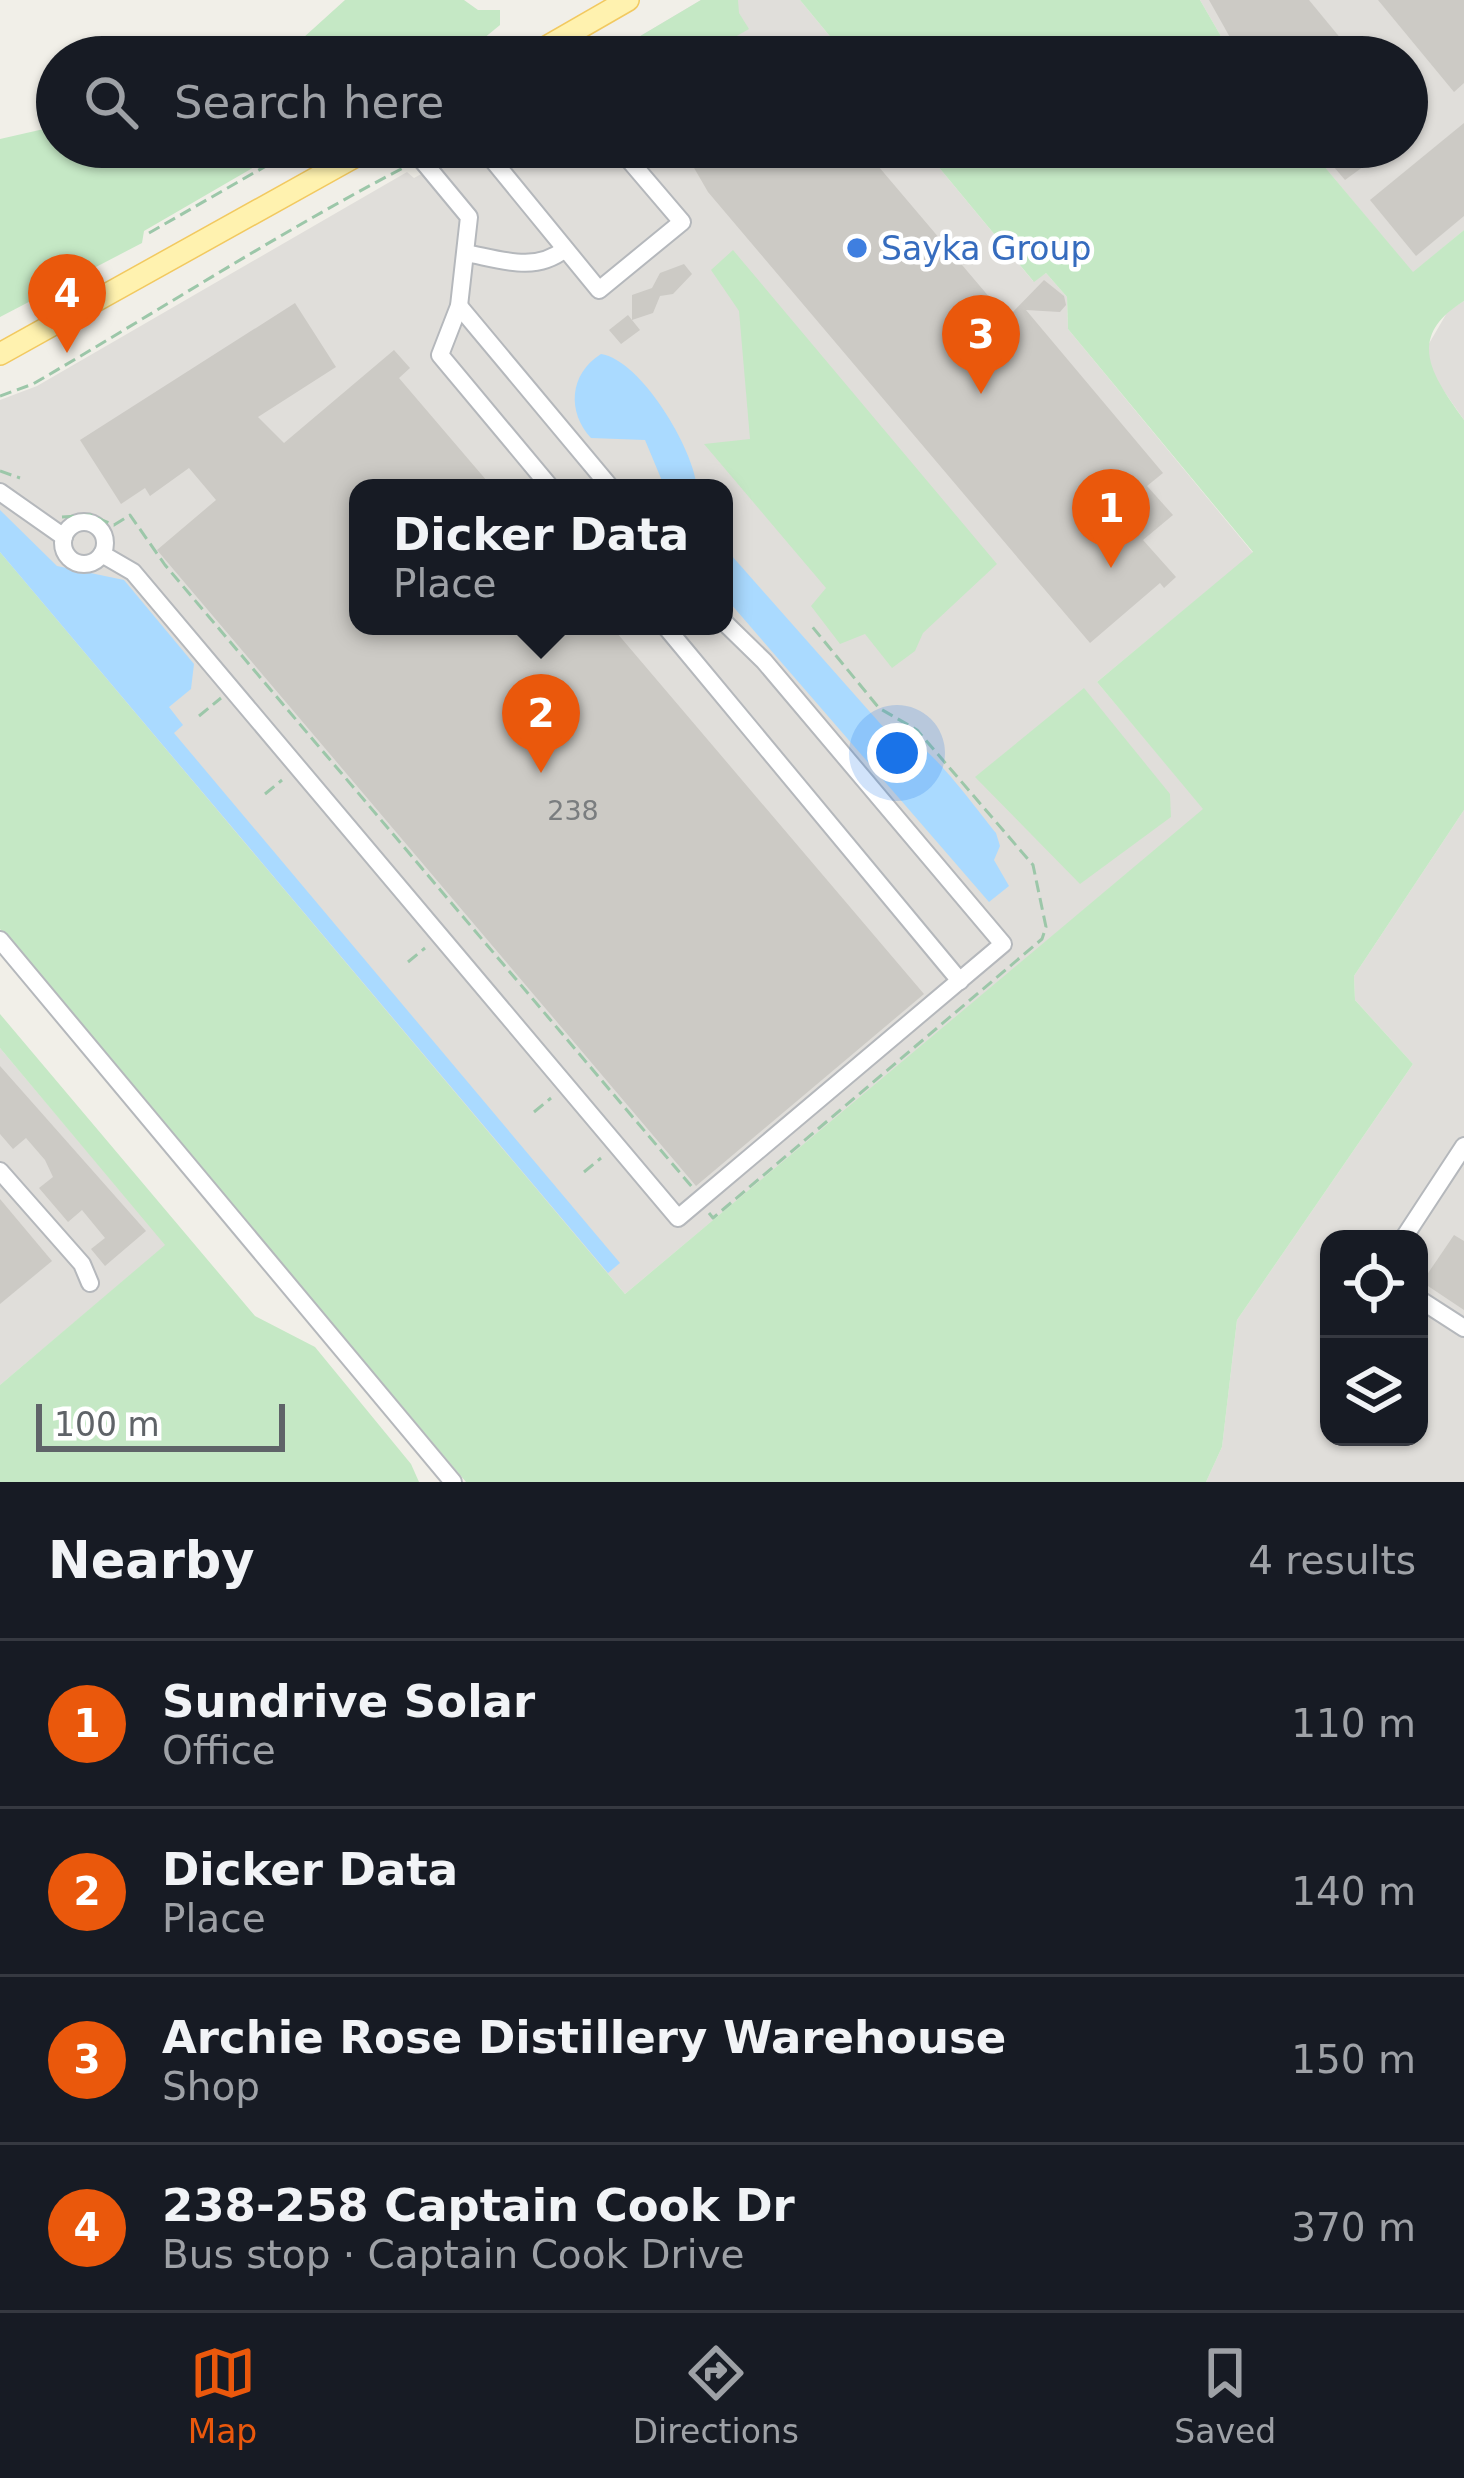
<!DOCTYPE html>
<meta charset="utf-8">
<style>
:root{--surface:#171b24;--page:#242831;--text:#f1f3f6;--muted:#9ea1a6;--line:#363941;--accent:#ea580c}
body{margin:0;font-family:"DejaVu Sans",sans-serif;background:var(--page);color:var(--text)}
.controls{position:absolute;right:36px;bottom:36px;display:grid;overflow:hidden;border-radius:24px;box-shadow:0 3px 9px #0004}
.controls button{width:108px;height:108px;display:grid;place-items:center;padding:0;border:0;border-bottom:3px solid var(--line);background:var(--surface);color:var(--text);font:60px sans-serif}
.scale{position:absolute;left:36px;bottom:30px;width:249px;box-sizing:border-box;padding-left:12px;border:6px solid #5f6368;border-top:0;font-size:33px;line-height:42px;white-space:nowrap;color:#5f6368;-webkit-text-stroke:9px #fff;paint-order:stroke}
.you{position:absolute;left:897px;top:753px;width:42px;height:42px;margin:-30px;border:9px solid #fff;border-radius:50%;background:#1a73e8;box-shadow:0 0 0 18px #1a73e833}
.badge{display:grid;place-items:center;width:78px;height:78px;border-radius:50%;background:var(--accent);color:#fff;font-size:39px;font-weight:700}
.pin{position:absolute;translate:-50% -99px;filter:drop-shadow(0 3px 6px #0008)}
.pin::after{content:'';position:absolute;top:63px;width:42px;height:36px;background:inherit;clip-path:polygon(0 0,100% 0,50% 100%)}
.popup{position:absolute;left:349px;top:479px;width:384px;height:156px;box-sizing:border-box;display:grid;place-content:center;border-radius:24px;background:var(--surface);filter:drop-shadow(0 3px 9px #0005);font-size:39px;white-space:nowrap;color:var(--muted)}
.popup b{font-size:45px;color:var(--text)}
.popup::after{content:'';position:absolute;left:50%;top:100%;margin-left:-24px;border:24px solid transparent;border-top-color:var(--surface)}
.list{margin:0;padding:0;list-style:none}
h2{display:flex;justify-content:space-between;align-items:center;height:156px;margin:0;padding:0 48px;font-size:51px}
h2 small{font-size:39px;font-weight:400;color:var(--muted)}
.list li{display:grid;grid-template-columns:78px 1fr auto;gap:36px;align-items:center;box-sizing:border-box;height:168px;padding:0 48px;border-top:3px solid var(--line)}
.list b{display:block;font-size:45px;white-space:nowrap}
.list p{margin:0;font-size:39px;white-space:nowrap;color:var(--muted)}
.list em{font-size:39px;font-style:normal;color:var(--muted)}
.icon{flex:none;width:66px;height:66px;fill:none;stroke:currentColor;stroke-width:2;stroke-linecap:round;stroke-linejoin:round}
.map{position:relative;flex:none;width:1464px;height:1482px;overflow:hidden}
.search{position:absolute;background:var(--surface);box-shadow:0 3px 9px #0004;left:36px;right:36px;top:36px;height:132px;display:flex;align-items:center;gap:30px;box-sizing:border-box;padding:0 42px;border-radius:66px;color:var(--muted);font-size:45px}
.sheet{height:828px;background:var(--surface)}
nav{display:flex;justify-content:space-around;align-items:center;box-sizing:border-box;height:168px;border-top:3px solid var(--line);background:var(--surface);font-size:33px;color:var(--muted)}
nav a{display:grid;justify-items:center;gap:6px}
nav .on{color:var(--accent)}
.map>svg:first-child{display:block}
.industrial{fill:#e0deda;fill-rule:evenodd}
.green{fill:#c5e8c5}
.water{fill:#aadaff}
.building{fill:#cccac5}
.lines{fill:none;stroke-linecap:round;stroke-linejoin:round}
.minor-casing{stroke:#b5b8bc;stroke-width:20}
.major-casing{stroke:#f2c960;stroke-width:24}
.path{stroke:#9cc7a9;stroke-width:3;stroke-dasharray:12 6;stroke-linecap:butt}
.minor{stroke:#fff;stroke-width:16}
.major{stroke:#fff2af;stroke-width:21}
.shop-dot{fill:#3f7fe0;stroke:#fff;stroke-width:4.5}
.labels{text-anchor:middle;stroke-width:9;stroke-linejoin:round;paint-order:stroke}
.number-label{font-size:27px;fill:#7a7d7f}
.shop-label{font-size:33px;fill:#366cbe;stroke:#fff;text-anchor:start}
</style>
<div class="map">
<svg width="1464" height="1482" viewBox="0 0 1464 1482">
<rect width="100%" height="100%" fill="#f1efe8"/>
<g class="industrial">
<polygon points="701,0 800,0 847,57 605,57"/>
<polygon points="1200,0 1464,0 1464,230 1413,273 1308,147 1407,147 1407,57 1233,57"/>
<path d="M470 147H922L1033 281 1046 273 1067 297 1068 329 1253 553 1097 682 1204 809 625 1294 0 552V400L37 386 407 172 414 178 445 161 440 152 448 148 458 159ZM358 488H724V626H358Z"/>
<polygon points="1464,301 1464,420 1430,371 1427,347 1448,311"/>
<path d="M1464 810V1482H1206L1222 1447 1237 1320 1413 1064 1355 1000 1354 976ZM1329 1239H1419V1437H1329Z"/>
<polygon points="0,1048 166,1245 0,1385"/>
</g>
<g class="green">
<polygon points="345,0 464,0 478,10 500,10 500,25 461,57 260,57 303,38"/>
<polygon points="701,0 738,0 739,13 749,29 700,57 605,57"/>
<polygon points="800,0 1200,0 1233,57 847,57"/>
<polygon points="57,126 57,147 289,147 144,231 142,243 0,317 0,139"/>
<path d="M922 147H1308L1413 272 1464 230V301C1404 338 1433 376 1464 420V810L1354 976 1355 1000 1413 1064 1237 1320 1222 1447 1206 1482H466L0 929V552L625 1294 1203 809 1097 682 1253 552 1068 329 1067 297 1046 273 1034 282Z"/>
<polygon points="733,250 997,564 923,633 915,651 892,668 865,634 840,644 811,606 826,588 704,444 750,439 739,311 711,270"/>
<polygon points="1084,688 1170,794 1171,817 1080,884 975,777"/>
<polygon points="0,1014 255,1316 315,1347 411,1464 419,1482 0,1482 0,1385 165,1245 0,1048"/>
</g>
<g class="water">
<path d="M601 354C641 360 694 449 697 488H665L645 440 591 438C567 412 569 374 601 354Z"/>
<polygon points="0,510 57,566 124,580 194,664 191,689 169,707 183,725 174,733 620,1263 608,1273 0,552"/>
<path d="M724 547 885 729C917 724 975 808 996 833L1000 846 994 860 1009 886 989 902 724 596Z"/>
</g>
<g class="building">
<polygon points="1209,0 1309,0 1356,57 1241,57"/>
<polygon points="1378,0 1464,0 1464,83 1454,92"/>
<polygon points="1464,123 1464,216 1416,256 1370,200"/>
<polygon points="698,147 712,159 733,147 862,147 1007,318 1044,280 1064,296 1066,305 1060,312 1026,310 1163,473 1147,486 1173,515 1143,540 1176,577 1164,588 1160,583 1090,643 708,192 686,154"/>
<polygon points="1317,147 1390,147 1345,180"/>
<polygon points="684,264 692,274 673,294 660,296 653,313 632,320 640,330 621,344 609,330 628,315 632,320 632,295 652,288 660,273"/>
<polygon points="295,303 336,367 258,417 284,443 394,350 410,368 399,378 493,488 358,488 358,626 611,626 924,994 696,1186 157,550 216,500 189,468 150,496 145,488 121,504 80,440"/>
<polygon points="0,1066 146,1231 105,1266 91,1249 105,1238 82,1210 68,1222 39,1188 53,1177 45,1160 26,1138 13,1149 0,1134"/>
<polygon points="0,1199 52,1261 0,1304"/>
<polygon points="1454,1235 1464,1241 1464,1310 1422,1282"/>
</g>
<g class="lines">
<g class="minor-casing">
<g id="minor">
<polyline points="411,147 469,217 459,306 440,355 551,488"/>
<polyline points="482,147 599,290 682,222 618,147"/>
<path d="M466 253C502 260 535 273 565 249"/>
<polyline points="459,306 611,488"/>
<polyline points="0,492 64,537"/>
<circle cx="84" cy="543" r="21"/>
<polyline points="102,554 133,572 678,1218 1003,944 764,661 724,622"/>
<polyline points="665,626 960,981"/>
<polyline points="0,940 453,1482"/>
<polyline points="0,1171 82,1264 90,1283"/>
<polyline points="1403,1239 1464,1146"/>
<polyline points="1419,1299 1464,1328"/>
</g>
</g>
<g class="major-casing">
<g id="major">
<polyline points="529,57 628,0"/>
<polyline points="0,354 372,147"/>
</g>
</g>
<g class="path">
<polyline points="149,233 299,147"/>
<path d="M0 396 33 384C157 312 278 233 405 167"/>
<polyline points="0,471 20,478"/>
<polyline points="62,517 90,515 114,525 130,515 165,565 692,1187"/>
<polyline points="199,716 221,698"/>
<polyline points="265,794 282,780"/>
<polyline points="408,962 425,948"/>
<polyline points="534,1112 551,1098"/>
<polyline points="584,1172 601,1158"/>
<polyline points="709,1213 713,1218 1042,939 1046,927 1033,865 917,730 879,708 810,624"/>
</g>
<use href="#minor" class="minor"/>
<use href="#major" class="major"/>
</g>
<circle class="shop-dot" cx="857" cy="248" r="12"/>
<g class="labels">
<g class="number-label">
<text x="573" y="820">238</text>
</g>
<g class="shop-label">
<text x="881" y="260">Sayka Group</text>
</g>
</g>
</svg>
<div class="controls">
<button><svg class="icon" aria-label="locate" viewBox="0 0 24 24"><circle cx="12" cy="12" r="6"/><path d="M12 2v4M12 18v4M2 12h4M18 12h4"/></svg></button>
<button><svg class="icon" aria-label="layers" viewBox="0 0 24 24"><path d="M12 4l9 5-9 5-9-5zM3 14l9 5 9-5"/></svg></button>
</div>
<div class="scale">100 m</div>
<div class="you"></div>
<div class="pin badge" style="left:1111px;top:568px">1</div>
<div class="pin badge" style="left:541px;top:773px">2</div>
<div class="popup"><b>Dicker Data</b>Place</div>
<div class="pin badge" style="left:981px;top:394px">3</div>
<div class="pin badge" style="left:67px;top:353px">4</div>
<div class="search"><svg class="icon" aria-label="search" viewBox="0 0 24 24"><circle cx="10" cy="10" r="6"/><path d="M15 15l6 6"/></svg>Search here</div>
</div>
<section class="sheet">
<h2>Nearby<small>4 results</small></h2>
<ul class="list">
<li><span class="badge">1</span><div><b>Sundrive Solar</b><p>Office</p></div><em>110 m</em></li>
<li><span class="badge">2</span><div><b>Dicker Data</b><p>Place</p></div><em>140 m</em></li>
<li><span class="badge">3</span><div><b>Archie Rose Distillery Warehouse</b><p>Shop</p></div><em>150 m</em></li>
<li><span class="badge">4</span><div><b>238-258 Captain Cook Dr</b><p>Bus stop · Captain Cook Drive</p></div><em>370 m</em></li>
</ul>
</section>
<nav>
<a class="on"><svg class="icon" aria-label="map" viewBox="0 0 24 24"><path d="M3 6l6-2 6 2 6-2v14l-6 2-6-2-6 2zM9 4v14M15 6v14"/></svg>Map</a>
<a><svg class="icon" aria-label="directions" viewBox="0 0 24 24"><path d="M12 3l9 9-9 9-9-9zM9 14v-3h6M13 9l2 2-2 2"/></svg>Directions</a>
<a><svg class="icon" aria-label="saved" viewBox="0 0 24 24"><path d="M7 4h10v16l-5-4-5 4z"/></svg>Saved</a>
</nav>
